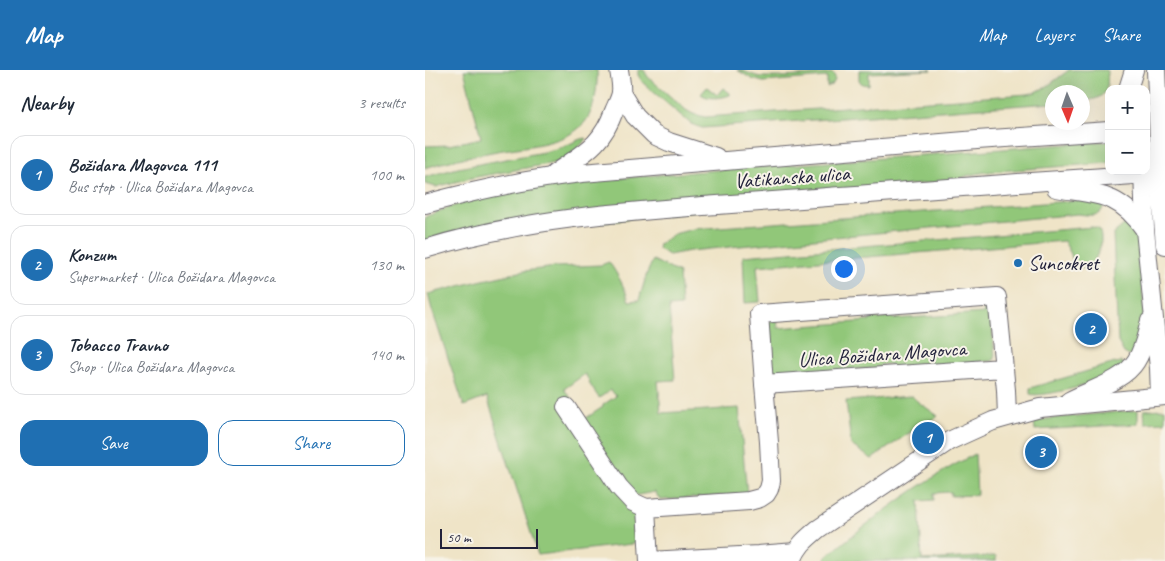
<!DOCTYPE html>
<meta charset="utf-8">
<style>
:root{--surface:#fff;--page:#f6f6f7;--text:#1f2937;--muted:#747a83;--line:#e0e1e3;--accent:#1f6fb2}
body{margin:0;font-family:Caveat,sans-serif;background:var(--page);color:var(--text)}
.controls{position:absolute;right:15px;top:15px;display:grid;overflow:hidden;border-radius:10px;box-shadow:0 5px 20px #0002}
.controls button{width:45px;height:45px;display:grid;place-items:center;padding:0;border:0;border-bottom:1px solid var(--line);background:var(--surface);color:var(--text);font:25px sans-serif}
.compass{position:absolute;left:620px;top:15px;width:45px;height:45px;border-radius:50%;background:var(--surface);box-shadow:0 5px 20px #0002;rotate:178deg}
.scale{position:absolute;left:15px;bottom:12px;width:98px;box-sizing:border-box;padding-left:5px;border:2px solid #22223b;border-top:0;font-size:14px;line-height:18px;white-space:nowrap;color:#22223b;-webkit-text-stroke:4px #f7f3e8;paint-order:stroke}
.you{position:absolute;left:418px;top:198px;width:18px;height:18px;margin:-12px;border:4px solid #fff;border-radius:50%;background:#1a73e8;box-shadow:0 0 0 8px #1a73e833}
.badge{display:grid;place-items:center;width:32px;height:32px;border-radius:50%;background:var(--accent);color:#fff;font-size:16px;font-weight:700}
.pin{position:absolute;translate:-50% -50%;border:2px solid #fff;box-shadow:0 1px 5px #0006}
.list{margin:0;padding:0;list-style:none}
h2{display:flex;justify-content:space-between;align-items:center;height:65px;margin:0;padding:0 20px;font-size:21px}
h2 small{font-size:16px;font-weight:400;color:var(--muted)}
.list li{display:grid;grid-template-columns:32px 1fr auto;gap:15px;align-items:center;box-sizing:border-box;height:80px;margin:0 10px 10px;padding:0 10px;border:1px solid var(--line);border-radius:15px}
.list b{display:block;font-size:19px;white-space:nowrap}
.list p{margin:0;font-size:16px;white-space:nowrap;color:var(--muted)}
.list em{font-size:16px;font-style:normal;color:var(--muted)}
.actions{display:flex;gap:10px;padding:15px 20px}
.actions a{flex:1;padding:11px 0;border:1px solid var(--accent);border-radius:15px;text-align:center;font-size:18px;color:var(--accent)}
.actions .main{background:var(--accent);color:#fff}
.map{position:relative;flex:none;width:740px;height:491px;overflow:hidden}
header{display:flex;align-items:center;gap:30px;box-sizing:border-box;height:70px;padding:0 25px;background:var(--accent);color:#fff}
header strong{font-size:24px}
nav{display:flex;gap:28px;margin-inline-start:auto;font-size:18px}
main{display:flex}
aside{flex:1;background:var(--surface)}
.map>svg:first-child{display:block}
.green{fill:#91c779;stroke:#5a745a}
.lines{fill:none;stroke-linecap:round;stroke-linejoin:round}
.minor-casing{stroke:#6a666c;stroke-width:20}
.minor{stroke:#fff;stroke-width:18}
.poi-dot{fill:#1f6fb2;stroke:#f7f3e8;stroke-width:2}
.labels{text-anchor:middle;stroke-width:4;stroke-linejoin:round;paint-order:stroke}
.street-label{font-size:21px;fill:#22223b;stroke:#f7f3e8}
.poi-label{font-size:21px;fill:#22223b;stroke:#f7f3e8;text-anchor:start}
</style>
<header>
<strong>Map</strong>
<nav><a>Map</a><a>Layers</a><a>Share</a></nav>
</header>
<main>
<aside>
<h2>Nearby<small>3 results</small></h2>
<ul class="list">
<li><span class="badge">1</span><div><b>Božidara Magovca 111</b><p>Bus stop · Ulica Božidara Magovca</p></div><em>100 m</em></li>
<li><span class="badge">2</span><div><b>Konzum</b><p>Supermarket · Ulica Božidara Magovca</p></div><em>130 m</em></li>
<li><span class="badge">3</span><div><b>Tobacco Travno</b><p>Shop · Ulica Božidara Magovca</p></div><em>140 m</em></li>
</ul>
<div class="actions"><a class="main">Save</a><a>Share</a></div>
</aside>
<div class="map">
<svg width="740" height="491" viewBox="0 0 740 491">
<rect width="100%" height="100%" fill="#f7f3e8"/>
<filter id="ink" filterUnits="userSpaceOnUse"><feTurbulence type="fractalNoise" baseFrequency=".02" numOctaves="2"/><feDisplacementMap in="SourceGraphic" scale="10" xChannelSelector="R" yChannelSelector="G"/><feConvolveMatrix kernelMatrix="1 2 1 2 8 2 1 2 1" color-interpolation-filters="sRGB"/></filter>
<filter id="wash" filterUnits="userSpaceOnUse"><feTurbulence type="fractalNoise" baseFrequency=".0096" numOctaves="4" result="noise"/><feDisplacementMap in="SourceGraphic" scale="20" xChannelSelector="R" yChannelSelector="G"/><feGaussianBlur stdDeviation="1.12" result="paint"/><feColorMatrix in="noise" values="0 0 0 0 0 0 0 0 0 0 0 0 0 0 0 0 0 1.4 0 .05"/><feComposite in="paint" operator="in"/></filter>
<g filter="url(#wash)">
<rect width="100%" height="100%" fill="#efe4c7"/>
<g class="green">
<path d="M39 0H172C173 15 170 40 160 52 141 76 95 76 67 82 45 86 22 91 0 98V76L24 75 56 68Z"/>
<path d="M213 0H219L223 7 261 40 268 44 280 47 603 24 611 22 621 17 644 0H682C684 22 680 29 658 31V22H628L627 33 277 58 266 54 218 13 213 5Z"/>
<path d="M312 0C321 0 328 7 338 7 361 8 385 5 408 3 411 7 410 10 408 14L402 17V7L338 12 327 9Z"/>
<polygon points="434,0 507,0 444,3 444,15 437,14 434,10"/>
<path d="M282 17 292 25 298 18 305 23V25C297 28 283 30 276 24Z"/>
<polygon points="161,68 162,69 141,89 129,93 46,108 11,117 0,114 0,107 33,98 124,81 140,76 153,70"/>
<path d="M684 71V93L561 102 545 105 529 110 0 173V147C61 120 130 114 196 108 236 105 277 101 317 98 439 90 561 80 684 71Z"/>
<path d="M664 130 678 133C679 149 663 145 653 144L315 176 265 181 244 185 233 179 234 174 249 164 268 159 646 131Z"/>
<polygon points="700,154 709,161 713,166 716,191 719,246 706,287 699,283 693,272 688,164"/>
<path d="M668 157 674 159C675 162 676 165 676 168 677 176 670 194 662 197 658 199 653 197 649 196L646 184 639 171 332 196 335 232 320 233 318 186Z"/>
<path d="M228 190 254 203 256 236 244 237 250 310 233 311 236 343 314 338 322 424 235 430 230 422 213 425 206 424 158 350 178 337V335L191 326 186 320 174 328 164 313 165 312 160 304 139 319 150 334 148 336 216 441 218 472 207 474 113 485 62 327 39 336 7 240 3 224 54 211 99 201 131 197 176 195 184 192C193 205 199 216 204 231L214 230 222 203Z"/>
<polygon points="565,233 570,289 567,291 467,298 465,294 455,295 454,298 350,306 345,300 343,254 345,251 352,248 353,258 445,251 445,242 450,242 452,249 460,248 461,242 466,240 468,249 559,243 558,234"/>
<path d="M696 292 701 296C691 301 680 308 670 312 659 316 614 328 605 324V318L690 293Z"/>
<polygon points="487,326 492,331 513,346 481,365 447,389 426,375 421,331"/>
<polygon points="740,339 740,352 720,353 719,340"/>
<polygon points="713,340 713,353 712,354 610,360 609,351 630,348"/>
<path d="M550 384 552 425 526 426V422L509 423V430L494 431 497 490 571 486V491H401V487C447 449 496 411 550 384Z"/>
</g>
</g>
<g filter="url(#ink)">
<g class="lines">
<g class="minor-casing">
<g id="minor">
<polyline points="731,0 736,124 740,175"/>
<polyline points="703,19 709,0"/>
<polyline points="196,23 210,46 229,65 244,72 291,87"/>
<polyline points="718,101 720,160 734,298 735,326"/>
<path d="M129 104C158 83 176 77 189 41 191 36 195 29 196 23 197 16 195 7 194 0"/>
<path d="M631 118C673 125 694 122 720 160"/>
<path d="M0 134C52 120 103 109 157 103L552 70 684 61"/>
<path d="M0 179C113 144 231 140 348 131 478 122 609 111 740 103"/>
<polyline points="578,298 339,314 334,244 572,227 581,320 582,346"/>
<polyline points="339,314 344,372 346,411 344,419 341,424 335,428 324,431 221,438 224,491 333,485 371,482"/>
<path d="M644 331C665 320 699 311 711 291 719 279 721 265 725 251"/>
<polyline points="141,337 194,417 208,432 221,438"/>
<path d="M367 491C372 476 381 469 393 459L524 371 568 351 615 338 740 326"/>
</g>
</g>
<use href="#minor" class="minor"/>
</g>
</g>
<circle class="poi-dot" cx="593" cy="193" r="5"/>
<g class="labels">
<g class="street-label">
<text transform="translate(367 107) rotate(-4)" y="7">Vatikanska ulica</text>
<text transform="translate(457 284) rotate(-4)" y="7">Ulica Božidara Magovca</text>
</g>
<g class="poi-label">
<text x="603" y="200">Suncokret</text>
</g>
</g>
</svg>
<div class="controls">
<button>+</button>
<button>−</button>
</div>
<svg class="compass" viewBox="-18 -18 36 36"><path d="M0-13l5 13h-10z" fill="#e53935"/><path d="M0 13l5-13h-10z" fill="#747a83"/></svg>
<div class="scale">50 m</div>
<div class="you"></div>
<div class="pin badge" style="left:503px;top:368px">1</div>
<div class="pin badge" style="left:666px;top:259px">2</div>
<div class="pin badge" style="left:616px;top:382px">3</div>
</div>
</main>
